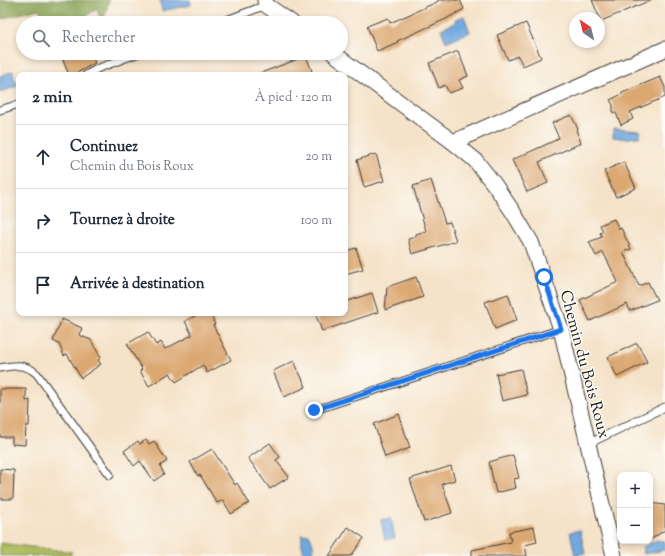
<!DOCTYPE html>
<html lang="fr">
<meta charset="utf-8">
<style>
:root{--surface:#fff;--page:#f2f2f3;--text:#1f2937;--muted:#747a83;--line:#e0e1e3}
body{margin:0;font-family:"Sorts Mill Goudy",serif;background:var(--page);color:var(--text)}
.controls{position:absolute;right:12px;bottom:12px;display:grid;overflow:hidden;border-radius:8px;box-shadow:0 2px 6px #0003}
.controls button{width:36px;height:36px;display:grid;place-items:center;padding:0;border:0;border-bottom:1px solid var(--line);background:var(--surface);color:var(--text);font:20px sans-serif}
.compass{position:absolute;left:569px;top:12px;width:36px;height:36px;border-radius:50%;background:var(--surface);box-shadow:0 2px 6px #0003;rotate:325deg}
.stop{position:absolute;width:12px;height:12px;margin:-9px;border:3px solid #1a73e8;border-radius:50%;background:#fff}
.stop.end{background:#1a73e8;border-color:#fff;box-shadow:0 1px 4px #0008}
.list{margin:0;padding:0;list-style:none}
h2{display:flex;justify-content:space-between;align-items:center;height:52px;margin:0;padding:0 16px;font-size:17px}
h2 small{font-size:13px;font-weight:400;color:var(--muted)}
.list li{display:grid;grid-template-columns:26px 1fr auto;gap:12px;align-items:center;box-sizing:border-box;height:64px;padding:0 16px;border-top:1px solid var(--line)}
.list b{display:block;font-size:15px;white-space:nowrap}
.list p{margin:0;font-size:13px;white-space:nowrap;color:var(--muted)}
.list em{font-size:13px;font-style:normal;color:var(--muted)}
.icon{flex:none;width:22px;height:22px;fill:none;stroke:currentColor;stroke-width:2;stroke-linecap:round;stroke-linejoin:round}
.map{position:relative;flex:none;width:665px;height:556px;overflow:hidden}
.search{position:absolute;background:var(--surface);box-shadow:0 2px 6px #0003;left:16px;top:16px;width:332px;height:44px;display:flex;align-items:center;gap:10px;box-sizing:border-box;padding:0 14px;border-radius:22px;color:var(--muted);font-size:15px}
.panel{position:absolute;background:var(--surface);box-shadow:0 2px 6px #0003;left:16px;top:72px;width:332px;height:244px;border-radius:8px}
.map>svg:first-child{display:block}
.green{fill:#acbb5e;stroke:#646c3d}
.forest{fill:#89a355;stroke:#526038}
.water{fill:#71a8df;stroke:#46627e}
.building{fill:#dca872}
.lines{fill:none;stroke-linecap:round;stroke-linejoin:round}
.service-casing{stroke:#3d3a36;stroke-width:9}
.minor-casing{stroke:#3d3a36;stroke-width:17}
.service{stroke:#fff;stroke-width:7}
.minor{stroke:#fff;stroke-width:15}
.route{stroke:#1a73e8;stroke-width:5}
.labels{text-anchor:middle;stroke-width:3;stroke-linejoin:round;paint-order:stroke}
.street-label{font-size:16px;fill:#1c1c1c;stroke:#fdfcf7}
</style>
<div class="map">
<svg width="665" height="556" viewBox="0 0 665 556">
<rect width="100%" height="100%" fill="#fdfcf7"/>
<filter id="ink" filterUnits="userSpaceOnUse"><feTurbulence type="fractalNoise" baseFrequency=".025" numOctaves="2"/><feDisplacementMap in="SourceGraphic" scale="8" xChannelSelector="R" yChannelSelector="G"/><feConvolveMatrix kernelMatrix="1 2 1 2 8 2 1 2 1" color-interpolation-filters="sRGB"/></filter>
<filter id="wash" filterUnits="userSpaceOnUse"><feTurbulence type="fractalNoise" baseFrequency=".012" numOctaves="4" result="noise"/><feDisplacementMap in="SourceGraphic" scale="16" xChannelSelector="R" yChannelSelector="G"/><feGaussianBlur stdDeviation="0.9" result="paint"/><feColorMatrix in="noise" values="0 0 0 0 0 0 0 0 0 0 0 0 0 0 0 0 0 1.4 0 .05"/><feComposite in="paint" operator="in"/></filter>
<g filter="url(#wash)">
<rect width="100%" height="100%" fill="#f5e3c9"/>
<polygon class="green" points="0,543 72,552 70,556 0,556"/>
<polygon class="forest" points="0,0 109,0 103,23 102,23 97,9 74,23 47,23 39,9 0,19"/>
<g class="water">
<polygon points="160,0 190,0 191,5 162,11"/>
<polygon points="464,16 470,32 446,42 441,29 455,23 455,20"/>
<polygon points="13,71 14,78 18,86 0,92 0,76"/>
<polygon points="614,129 641,131 639,137 632,137 628,139 613,137"/>
<polygon points="391,518 395,538 385,540 381,520"/>
<polygon points="580,530 585,553 575,555 570,532"/>
<path d="M309 534C313 541 314 548 313 555L306 556C302 549 301 543 302 535Z"/>
<polygon points="657,540 665,542 665,550 644,554 643,547"/>
</g>
<g id="blocks">
<g class="building">
<polygon points="438,0 460,0 464,9 446,19 397,41 398,42 377,51 367,26 388,18 390,23 437,2"/>
<polygon points="592,0 651,0 601,21"/>
<polygon points="526,23 541,58 523,66 518,56 508,60 497,35"/>
<polygon points="458,51 468,76 459,80 463,88 449,93 445,85 439,88 429,63"/>
<polygon points="60,53 91,53 95,63 73,75 69,75"/>
<polygon points="306,56 312,71 302,75 259,75 258,74"/>
<polygon points="660,77 665,87 665,97 630,112 633,119 621,125 616,113 613,113 613,105 610,100 622,94 622,93"/>
<polygon points="571,115 578,129 576,130 581,143 539,162 548,183 527,192 512,160 556,140 556,139 559,138 552,123"/>
<polygon points="376,154 384,181 364,187 357,160"/>
<polygon points="624,162 636,188 616,197 604,171"/>
<polygon points="431,180 445,223 450,222 456,241 412,254 408,239 416,237 416,234 426,231 413,186"/>
<polygon points="614,219 619,229 621,228 631,249 623,252 639,286 648,282 657,300 630,311 627,304 590,321 580,300 618,282 603,252 596,256 589,242 602,237 600,233 603,231 600,225"/>
<polygon points="356,248 363,269 345,274 345,251"/>
<polygon points="416,277 423,297 385,310 387,287"/>
<polygon points="372,293 378,312 322,331 315,313 345,313 345,302"/>
<polygon points="508,294 517,320 495,329 485,302"/>
<polygon points="201,313 210,313 215,324 213,325 231,360 207,373 203,365 176,382 170,373 149,386 140,371 142,369 127,344 148,332 156,345 161,342 165,349 192,335 185,321"/>
<polygon points="62,319 82,328 79,335 91,340 101,358 98,360 101,364 81,378 67,354 64,356 59,344 53,341"/>
<polygon points="637,343 647,362 617,377 608,357"/>
<polygon points="294,361 306,387 284,397 273,371"/>
<polygon points="521,369 527,395 502,401 496,374"/>
<polygon points="0,389 26,389 26,401 30,400 29,426 26,426 25,445 12,444 12,437 0,437"/>
<polygon points="399,414 410,448 385,457 374,424"/>
<polygon points="146,440 149,444 154,441 167,461 160,466 164,474 154,481 140,461 134,466 124,451 138,441 140,444"/>
<polygon points="270,443 280,457 276,460 289,477 270,489 248,458"/>
<polygon points="212,449 235,485 237,483 249,503 231,514 223,500 217,503 200,475 198,476 190,462"/>
<polygon points="513,455 519,478 514,479 516,488 496,493 489,462"/>
<polygon points="451,466 455,480 442,484 452,513 424,522 410,479"/>
<polygon points="0,469 14,470 13,499 0,499"/>
<polygon points="650,503 665,505 665,530 650,540"/>
<polygon points="348,527 364,538 351,556 329,556"/>
<polygon points="534,527 537,542 525,545 527,556 472,556 472,550 511,542 509,532"/>
</g>
</g>
</g>
<g filter="url(#ink)">
<use href="#blocks" fill-opacity="0" stroke="#3d3a36" stroke-width="1"/>
<g class="lines">
<g class="service-casing">
<g id="service">
<polyline points="219,23 266,5"/>
<polyline points="86,75 99,68 139,53"/>
<polyline points="0,110 19,104"/>
<path d="M0 368C15 365 25 363 37 374L110 475"/>
<polyline points="315,410 561,329"/>
<polyline points="588,444 665,407"/>
</g>
</g>
<g class="minor-casing">
<g id="minor">
<polyline points="265,0 266,5 292,23"/>
<polyline points="333,53 453,142 475,160 494,184 513,212 531,242 561,329 588,444 614,556"/>
<polyline points="453,142 665,49"/>
</g>
</g>
<use href="#service" class="service"/>
<use href="#minor" class="minor"/>
</g>
</g>
<g class="lines" filter="url(#ink)">
<polyline class="route" points="314,410 561,329 544,277"/>
</g>
<g class="labels">
<g class="street-label">
<text transform="translate(586 364) rotate(75)" y="6">Chemin du Bois Roux</text>
</g>
</g>
</svg>
<div class="controls">
<button>+</button>
<button>−</button>
</div>
<svg class="compass" viewBox="-18 -18 36 36"><path d="M0-13l5 13h-10z" fill="#e53935"/><path d="M0 13l5-13h-10z" fill="#747a83"/></svg>
<div class="stop" style="left:544px;top:277px"></div>
<div class="stop end" style="left:314px;top:410px"></div>
<div class="search"><svg class="icon" aria-label="search" viewBox="0 0 24 24"><circle cx="10" cy="10" r="6"/><path d="M15 15l6 6"/></svg>Rechercher</div>
<section class="panel">
<h2>2 min<small>À pied · 120 m</small></h2>
<ul class="list">
<li><svg class="icon" aria-label="ahead" viewBox="0 0 24 24"><path d="M12 20V5M6 11l6-6 6 6"/></svg><div><b>Continuez</b><p>Chemin du Bois Roux</p></div><em>20 m</em></li>
<li><svg class="icon" aria-label="right" viewBox="0 0 24 24"><path d="M7 20v-9h11M14 6l5 5-5 5"/></svg><div><b>Tournez à droite</b></div><em>100 m</em></li>
<li><svg class="icon" aria-label="arrive" viewBox="0 0 24 24"><path d="M6 21V4h12l-3 4 3 4H6"/></svg><div><b>Arrivée à destination</b></div></li>
</ul>
</section>
</div>
